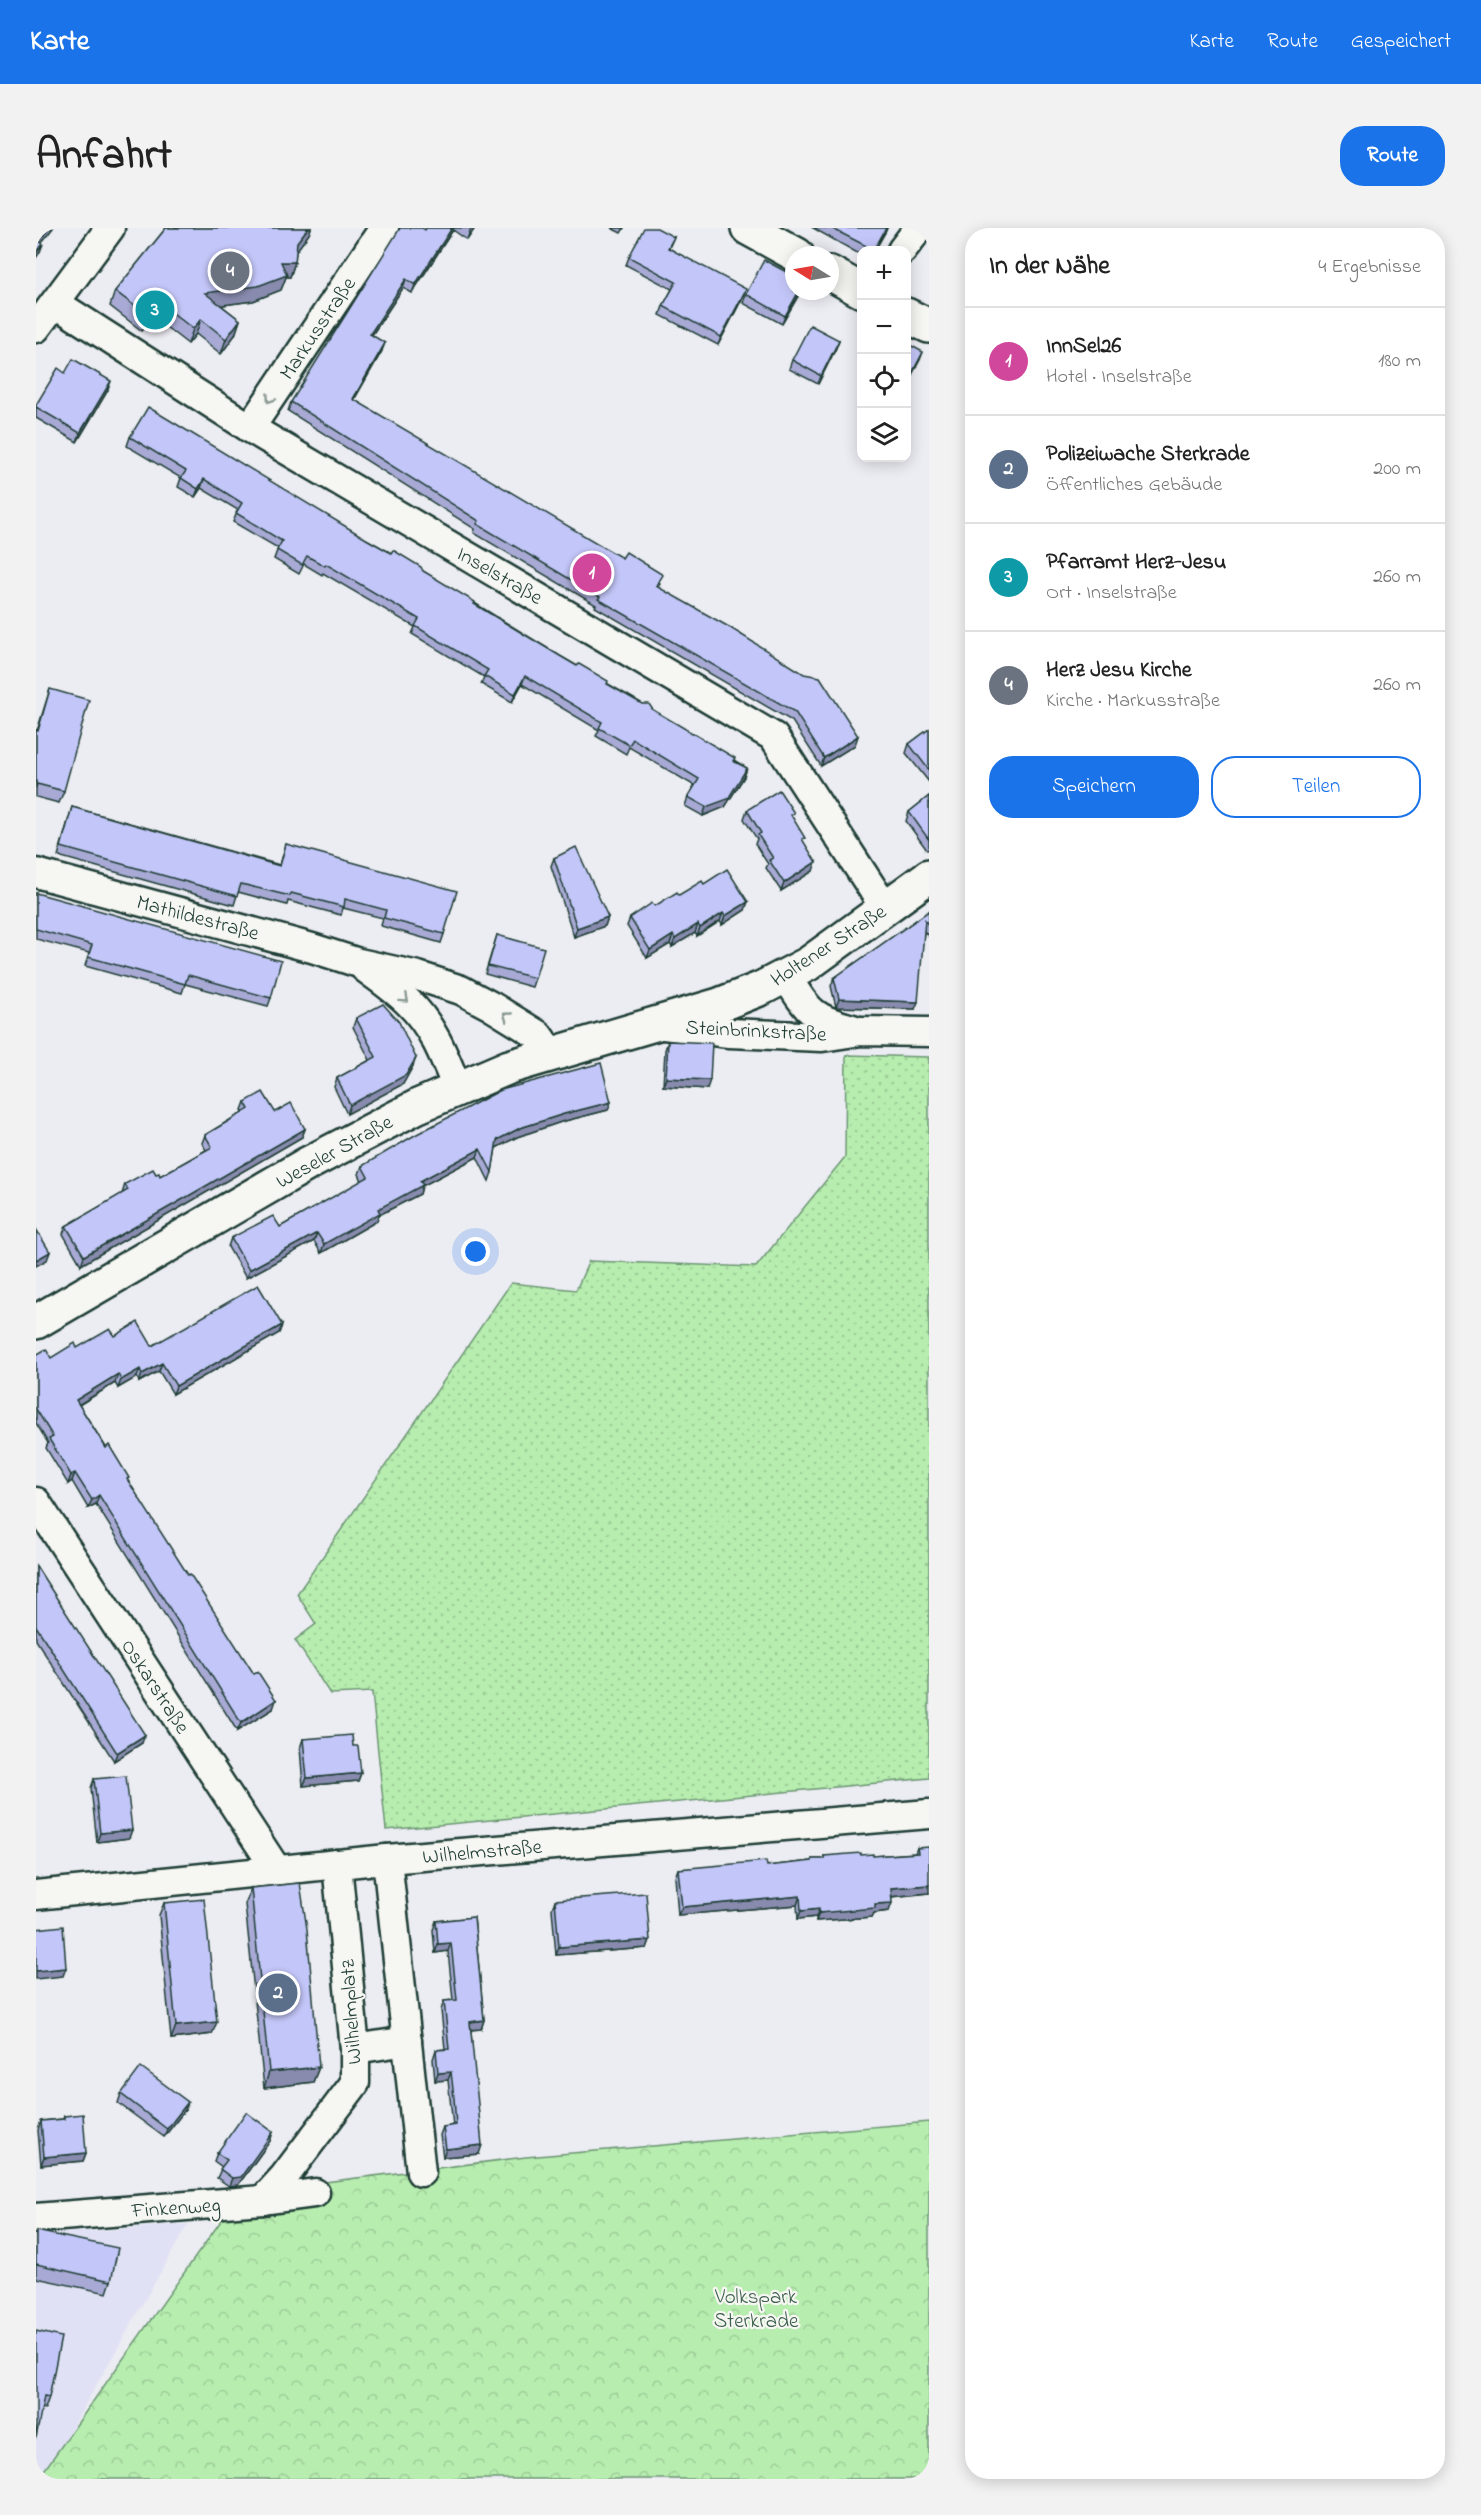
<!DOCTYPE html>
<html lang="de">
<meta charset="utf-8">
<style>
:root{--surface:#fff;--page:#f2f2f2;--text:#222;--muted:#767676;--line:#e0e0e0;--accent:#1a73e8}
body{margin:0;font-family:"Indie Flower",sans-serif;background:var(--page);color:var(--text)}
.controls{position:absolute;right:18px;top:18px;display:grid;overflow:hidden;border-radius:12px;box-shadow:0 3px 15px #0003}
.controls button{width:54px;height:54px;display:grid;place-items:center;padding:0;border:0;border-bottom:2px solid var(--line);background:var(--surface);color:var(--text);font:30px sans-serif}
.compass{position:absolute;left:749px;top:18px;width:54px;height:54px;border-radius:50%;background:var(--surface);box-shadow:0 3px 15px #0003;rotate:281deg}
.you{position:absolute;left:440px;top:1024px;width:21px;height:21px;margin:-15px;border:4px solid #fff;border-radius:50%;background:#1a73e8;box-shadow:0 0 0 9px #1a73e833}
.badge{display:grid;place-items:center;width:39px;height:39px;border-radius:50%;background:var(--accent);color:#fff;font-size:20px;font-weight:700}
.pin{position:absolute;translate:-50% -50%;border:3px solid #fff;box-shadow:0 2px 6px #0006}
.list{margin:0;padding:0;list-style:none}
h2{display:flex;justify-content:space-between;align-items:center;height:78px;margin:0;padding:0 24px;font-size:26px}
h2 small{font-size:20px;font-weight:400;color:var(--muted)}
.list li{display:grid;grid-template-columns:39px 1fr auto;gap:18px;align-items:center;box-sizing:border-box;height:108px;padding:0 24px;border-top:2px solid var(--line)}
.list b{display:block;font-size:22px;white-space:nowrap}
.list p{margin:0;font-size:20px;white-space:nowrap;color:var(--muted)}
.list em{font-size:20px;font-style:normal;color:var(--muted)}
.actions{display:flex;gap:12px;padding:18px 24px}
.actions a{flex:1;padding:14px 0;border:2px solid var(--accent);border-radius:24px;text-align:center;font-size:21px;color:var(--accent)}
.actions .main{background:var(--accent);color:#fff}
.icon{flex:none;width:33px;height:33px;fill:none;stroke:currentColor;stroke-width:2;stroke-linecap:round;stroke-linejoin:round}
.map{position:relative;flex:none;width:893px;height:2251px;overflow:hidden;border-radius:24px}
header{display:flex;align-items:center;gap:36px;box-sizing:border-box;height:84px;padding:0 30px;background:var(--accent);color:#fff}
header strong{font-size:28px}
nav{display:flex;gap:33px;margin-inline-start:auto;font-size:21px}
.intro{display:flex;align-items:center;justify-content:space-between;box-sizing:border-box;height:144px;padding:0 36px}
h1{margin:0;font-size:42px}
.button{padding:15px 27px;border-radius:24px;background:var(--accent);color:#fff;font-size:21px;font-weight:700}
main{display:flex;gap:36px;padding:0 36px}
aside{flex:1;background:var(--surface);border-radius:24px;box-shadow:0 3px 15px #0003}
.map>svg:first-child{display:block}
.built{fill:#e0e1f4}
.park{fill:url(#park-crowns);stroke:#6b9572;stroke-width:1.5}
.garden{fill:url(#garden-dots);stroke:#6b9572;stroke-width:1.5}
.lines{fill:none;stroke-linecap:round;stroke-linejoin:round}
.street-casing{stroke:#1f3d34;stroke-width:33}
.secondary-casing{stroke:#1f3d34;stroke-width:38}
.street{stroke:#f6f6f2;stroke-width:28}
.secondary{stroke:#f6f6f2;stroke-width:33}
.wall{fill:#a8aad5;stroke:#1f3d34;stroke-width:1.5}
.shaded-wall{fill:#888bae;stroke:#1f3d34;stroke-width:1.5}
.building{fill:#c3c6f8;stroke:#1f3d34;stroke-width:1.5}
.oneway{stroke:#8a9a93}
.labels{text-anchor:middle;stroke-width:4.5;stroke-linejoin:round;paint-order:stroke}
.street-label{font-size:21px;fill:#1f3d34;stroke:#f6f6f2}
.park-label{font-size:21px;fill:#3d604d;stroke:#f6f6f2}
</style>
<header>
<strong>Karte</strong>
<nav><a>Karte</a><a>Route</a><a>Gespeichert</a></nav>
</header>
<div class="intro"><h1>Anfahrt</h1><a class="button">Route</a></div>
<main>
<div class="map">
<svg width="893" height="2251" viewBox="0 0 893 2251">
<defs>
<pattern id="park-crowns" width="20" height="18" patternUnits="userSpaceOnUse" patternTransform="scale(1.5)"><rect width="20" height="18" fill="#b7edaf"/><path d="M2 6a3 3 0 1 1 6 0M12 15a3 3 0 1 1 6 0" fill="none" stroke="#9dcc97"/></pattern>
<pattern id="garden-dots" width="8" height="8" patternUnits="userSpaceOnUse" patternTransform="scale(1.5)"><rect width="8" height="8" fill="#b7edaf"/><path d="M2 2h.1M6 6h.1" fill="none" stroke="#9dcc97" stroke-width="1.8" stroke-linecap="round"/></pattern>
</defs>
<rect width="100%" height="100%" fill="#ececf3"/>
<filter id="ink" filterUnits="userSpaceOnUse"><feTurbulence type="fractalNoise" baseFrequency=".0167" numOctaves="2"/><feDisplacementMap in="SourceGraphic" scale="12" xChannelSelector="R" yChannelSelector="G"/><feConvolveMatrix kernelMatrix="1 2 1 2 8 2 1 2 1" color-interpolation-filters="sRGB"/></filter>
<g filter="url(#ink)">
<polygon class="built" points="152,1996 7,2251 0,2251 0,2007"/>
<polygon class="park" points="893,1894 893,2251 2,2251 187,1990 273,1979 289,1954 490,1929"/>
<polygon class="garden" points="810,827 893,829 893,1550 350,1602 336,1464 294,1466 259,1412 280,1396 261,1366 475,1055 540,1062 553,1033 720,1039 809,929"/>
<g class="lines">
<g class="street-casing">
<g id="street">
<polyline points="866,22 883,0"/>
<polyline points="19,75 214,200 738,509 849,680"/>
<polyline points="0,100 74,0"/>
<polyline points="214,200 348,0"/>
<polyline points="0,645 276,720 323,735 382,748 425,762 455,778 502,807 515,825"/>
<path d="M329 740C344 751 360 762 373 775 397 798 409 830 421 860"/>
<path d="M750 748C772 783 776 791 817 801"/>
<polyline points="620,796 693,805 786,809 825,803 893,804"/>
<polyline points="0,1274 240,1641"/>
<polyline points="351,1631 385,1944"/>
<polyline points="0,1667 351,1631 893,1586"/>
<polyline points="319,1821 371,1813"/>
<polyline points="227,1972 248,1949 319,1855 319,1821 301,1636"/>
<polyline points="0,1990 227,1972 279,1965"/>
</g>
</g>
<g class="secondary-casing">
<g id="secondary">
<polyline points="712,0 761,27"/>
<polyline points="794,45 826,63"/>
<polyline points="870,87 893,98"/>
<polyline points="0,1094 273,935 382,878 473,839 683,777 726,760 772,736 893,648"/>
</g>
</g>
<use href="#street" class="street"/>
<use href="#secondary" class="secondary"/>
</g>
<g class="wall">
<polygon points="130,0 275,0 273,6 260,23 259,34 254,49 250,49 245,62 217,73 185,77 204,92 199,107 185,126 160,106 152,116 117,89 106,103 74,78 79,63"/>
<polygon points="390,0 439,0 431,12 417,2 376,65 367,60 336,107 346,123 318,172 624,355 622,359 819,517 785,538 756,493 559,379 560,377 438,305 439,301 252,183 255,174"/>
<polygon points="575,0 588,0 585,5"/>
<polygon points="777,0 851,0 839,22 825,22 825,27"/>
<polygon points="638,9 633,20 707,69 682,117 624,87 627,78 636,61 590,37 593,29"/>
<polygon points="758,63 765,63 746,96 707,75 710,66"/>
<polygon points="803,112 800,120 782,156 753,141 756,132"/>
<polygon points="29,145 72,162 41,214 0,190 0,177"/>
<polygon points="94,209 332,312 387,343 524,428 617,482 711,540 708,549 689,579 667,588 649,578 652,569 659,558 593,519 590,526 560,508 563,502 486,456 476,474 445,456 448,449 376,406 379,399 287,345 286,347 268,336 263,346 238,331 242,320 197,294 202,282 165,260 159,269 142,259 145,250 91,218"/>
<polygon points="14,461 28,563 23,575 0,569 0,502 1,503"/>
<polygon points="893,501 893,554 870,525 873,516"/>
<polygon points="893,568 893,621 891,622 870,593 873,584"/>
<polygon points="36,579 244,637 250,616 408,706 405,715 345,698 347,690 307,680 305,687 252,673 251,677 202,664 198,677 22,628"/>
<polygon points="711,582 756,589 767,614 777,643 745,663 730,640 732,636 719,616 721,611 708,591"/>
<polygon points="518,630 572,689 569,698 538,709 515,638"/>
<polygon points="668,656 709,682 686,697 684,693 661,708 659,705 636,719 634,716 611,730 591,698 594,690"/>
<polygon points="0,665 235,770 232,778 149,756 146,765 49,738 53,725 0,711"/>
<polygon points="893,683 893,709 888,703 879,781 800,779 795,758 798,750"/>
<polygon points="461,707 499,750 496,759 449,746"/>
<polygon points="320,790 377,838 367,856 311,886 298,859 301,850 334,832 317,799"/>
<polygon points="632,813 671,861 627,858 629,822"/>
<polygon points="209,874 239,884 269,901 266,909 45,1037 27,1006 30,998 86,966 89,956 120,946 124,948 170,922 166,915 169,907 207,884 206,882"/>
<polygon points="572,882 525,894 481,909 460,920 456,944 453,953 441,929 386,958 384,966 343,987 341,993 285,1025 278,1013 210,1050 192,1019 195,1010 244,999 326,953 323,946 326,938"/>
<polygon points="246,1097 243,1105 137,1166 123,1143 103,1154 101,1149 82,1160 79,1155 43,1177 237,1481 201,1503 60,1276 52,1280 36,1253 32,1256 10,1220 12,1215 0,1195 0,1127 15,1130 79,1108 116,1118"/>
<polygon points="0,1338 106,1515 78,1533 0,1412"/>
<polygon points="267,1511 317,1518 325,1545 322,1553 267,1558 264,1520"/>
<polygon points="58,1551 93,1610 61,1614 55,1560"/>
<polygon points="881,1620 893,1665 856,1669 853,1683 838,1685 836,1689 780,1693 780,1689 762,1691 761,1677 642,1687 639,1649 642,1641 731,1638 776,1633 776,1631 787,1631 788,1628 825,1627 837,1628 879,1625"/>
<polygon points="215,1660 283,1839 277,1854 228,1860 209,1676"/>
<polygon points="519,1672 614,1712 611,1720 520,1727 516,1681"/>
<polygon points="128,1675 176,1806 135,1811 123,1687"/>
<polygon points="438,1689 448,1792 445,1801 435,1802 443,1926 407,1929 404,1907 407,1899 417,1898 412,1852 399,1853 397,1831 400,1822 409,1821 405,1782 408,1773 417,1772 412,1723 399,1725 397,1702 400,1693"/>
<polygon points="85,1866 149,1882 128,1909 82,1875"/>
<polygon points="28,1888 50,1925 47,1933 5,1937 2,1902 5,1893 27,1891"/>
<polygon points="237,1904 234,1913 202,1957 193,1958 181,1950 186,1939 178,1933 181,1925"/>
<polygon points="0,2003 75,2053 71,2065 0,2050"/>
<polygon points="0,2103 13,2169 9,2181 6,2180"/>
</g>
<g class="shaded-wall">
<polygon points="13,0 17,0 0,22 3,13"/>
<polygon points="272,0 275,0 273,6 256,29 261,14"/>
<polygon points="416,0 418,0 417,2 376,65 379,57"/>
<polygon points="436,0 439,0 431,12 434,3"/>
<polygon points="850,0 851,0 850,3 839,22 838,22"/>
<polygon points="7,16 4,24 0,30 0,25"/>
<polygon points="245,34 259,34 254,49 250,49 245,62 217,73 164,80 169,65"/>
<polygon points="370,51 367,60 331,114 334,106"/>
<polygon points="710,61 707,69 682,117 685,109"/>
<polygon points="763,63 765,63 746,96 749,88"/>
<polygon points="123,74 117,89 106,103 112,88"/>
<polygon points="165,91 160,106 152,116 157,101"/>
<polygon points="204,92 199,107 185,126 190,111"/>
<polygon points="803,112 800,120 782,156 785,148"/>
<polygon points="349,115 346,123 314,179 317,171"/>
<polygon points="887,124 884,132 870,158 872,153"/>
<polygon points="75,153 72,162 41,214 44,205"/>
<polygon points="168,251 165,260 159,269 162,261"/>
<polygon points="489,448 486,456 476,474 479,466"/>
<polygon points="822,508 819,517 785,538 788,530"/>
<polygon points="711,540 708,549 689,579 667,588 670,579"/>
<polygon points="780,634 777,643 745,663 748,655"/>
<polygon points="712,674 709,682 686,697 689,688"/>
<polygon points="687,685 684,693 661,708 664,700"/>
<polygon points="572,689 569,698 538,709 541,700"/>
<polygon points="662,696 659,705 636,719 639,711"/>
<polygon points="637,707 634,716 611,730 614,722"/>
<polygon points="803,771 882,774 879,781 800,779"/>
<polygon points="380,830 377,838 367,856 311,886 314,877"/>
<polygon points="630,850 674,852 671,861 627,858"/>
<polygon points="575,874 572,882 525,894 481,909 458,921 461,912 484,900 528,886"/>
<polygon points="269,901 266,909 45,1037 48,1028"/>
<polygon points="444,921 441,929 386,958 384,966 343,987 341,993 285,1025 288,1016 384,953"/>
<polygon points="281,1005 278,1013 210,1050 213,1042"/>
<polygon points="14,1024 11,1032 0,1038 0,1032"/>
<polygon points="246,1097 243,1105 137,1166 140,1158"/>
<polygon points="126,1135 123,1143 103,1154 106,1146"/>
<polygon points="104,1141 101,1149 82,1160 85,1152"/>
<polygon points="82,1146 79,1155 37,1180 40,1172"/>
<polygon points="39,1245 36,1253 32,1256 35,1247"/>
<polygon points="63,1267 60,1276 52,1280 56,1272"/>
<polygon points="240,1472 237,1481 201,1503 205,1495"/>
<polygon points="109,1507 106,1515 78,1533 81,1525"/>
<polygon points="325,1545 322,1553 267,1558 271,1550"/>
<polygon points="96,1602 93,1610 61,1614 64,1605"/>
<polygon points="893,1657 893,1665 852,1669 855,1660"/>
<polygon points="764,1668 761,1677 642,1687 646,1679"/>
<polygon points="856,1675 853,1683 838,1685 836,1689 780,1693 783,1685 839,1676"/>
<polygon points="783,1681 780,1689 762,1691 765,1683"/>
<polygon points="614,1712 611,1720 520,1727 523,1719"/>
<polygon points="415,1715 412,1723 399,1725 402,1716"/>
<polygon points="30,1740 27,1748 0,1751 0,1743"/>
<polygon points="448,1792 445,1801 431,1802 434,1794"/>
<polygon points="181,1794 176,1806 135,1811 140,1798"/>
<polygon points="283,1839 277,1854 228,1860 233,1844"/>
<polygon points="415,1844 412,1852 399,1853 402,1845"/>
<polygon points="152,1874 149,1882 128,1909 131,1901"/>
<polygon points="237,1904 234,1913 202,1957 193,1958 196,1950"/>
<polygon points="446,1917 443,1926 407,1929 410,1921"/>
<polygon points="50,1925 47,1933 5,1937 8,1929"/>
</g>
<g class="building">
<polygon points="0,0 13,0 3,13 7,16 0,25"/>
<polygon points="130,0 272,0 261,14 259,34 245,34 251,47 222,58 169,65 204,92 190,111 165,91 157,101 123,74 112,88 79,63"/>
<polygon points="364,0 386,0 389,2 390,0 416,0 379,57 370,51 334,106 349,115 317,171 586,330 590,324 627,347 620,358 693,399 768,446 784,449 822,508 788,530 759,484 562,371 564,369 441,296 443,293 255,174"/>
<polygon points="608,0 621,0 638,9 632,20 710,61 685,109 627,78 640,54 593,29"/>
<polygon points="795,0 850,0 838,22"/>
<polygon points="728,32 758,48 758,63 763,63 749,88 710,66"/>
<polygon points="774,97 803,112 785,148 756,132"/>
<polygon points="870,115 887,124 872,153 870,153"/>
<polygon points="37,131 75,153 44,205 0,179 0,177 22,140 29,145"/>
<polygon points="112,179 332,312 355,325 357,322 385,339 387,343 439,374 438,376 524,428 541,438 543,436 572,453 571,456 606,476 613,476 617,482 699,530 697,533 711,540 692,571 670,579 652,569 663,551 597,511 593,517 563,500 566,494 489,448 479,466 448,448 452,442 379,398 383,391 290,336 289,338 271,328 266,337 241,322 246,313 200,285 206,275 168,251 162,261 145,250 150,243 94,209"/>
<polygon points="14,461 53,472 28,563 1,556 0,560 0,502 2,503"/>
<polygon points="893,501 893,542 873,516"/>
<polygon points="743,562 758,585 755,587 769,610 766,611 780,634 748,655 733,632 737,630 722,607 725,605 711,582"/>
<polygon points="893,568 893,612 873,584"/>
<polygon points="36,579 244,638 250,616 421,663 408,706 348,690 350,682 309,671 308,679 255,665 254,668 205,656 201,668 25,619"/>
<polygon points="540,619 572,689 541,700 518,630"/>
<polygon points="691,641 712,674 689,688 687,685 664,700 662,696 639,711 637,707 614,722 594,690 616,675 619,678 641,664 643,667 666,653 668,656"/>
<polygon points="0,665 245,733 235,770 152,747 149,756 52,729 56,717 0,701"/>
<polygon points="893,683 893,698 889,692 882,774 803,771 798,750"/>
<polygon points="461,707 508,720 499,750 452,738"/>
<polygon points="347,776 363,794 380,830 370,847 314,877 301,850 340,829 320,790"/>
<polygon points="632,813 676,815 674,852 630,850"/>
<polygon points="565,835 575,874 528,886 484,900 461,912 456,944 444,921 384,953 387,957 342,981 344,985 288,1016 281,1005 213,1042 195,1010 237,988 244,999 332,949 326,938 379,907 465,862"/>
<polygon points="227,864 239,884 255,875 269,901 48,1028 30,998 92,962 89,956 117,941 120,946 123,945 124,948 176,919 169,907 213,881 209,874"/>
<polygon points="0,1001 14,1024 0,1032"/>
<polygon points="222,1057 246,1097 140,1158 126,1135 106,1146 104,1141 85,1152 82,1146 40,1172 70,1220 73,1217 93,1250 91,1251 152,1347 154,1346 218,1446 222,1444 240,1472 205,1495 63,1267 56,1272 39,1245 35,1247 13,1211 17,1209 0,1181 0,1127 10,1121 15,1130 39,1115 41,1120 74,1101 79,1108 102,1094 116,1118"/>
<polygon points="0,1338 109,1507 81,1525 0,1398"/>
<polygon points="316,1507 317,1518 322,1518 325,1545 271,1550 267,1511"/>
<polygon points="90,1548 96,1602 64,1605 58,1551"/>
<polygon points="893,1619 893,1657 855,1660 856,1675 839,1676 839,1680 783,1685 783,1681 765,1683 764,1668 646,1679 642,1641 730,1633 731,1638 776,1633 776,1631 788,1631 788,1628 825,1625 825,1627 837,1626 837,1628 882,1625 881,1620"/>
<polygon points="264,1655 271,1701 283,1839 233,1844 215,1660"/>
<polygon points="610,1665 614,1712 523,1719 519,1672"/>
<polygon points="168,1671 181,1794 140,1798 128,1675"/>
<polygon points="438,1689 448,1792 434,1794 446,1917 410,1921 407,1899 420,1897 418,1870 415,1844 402,1845 400,1822 413,1821 408,1773 421,1772 415,1715 402,1716 400,1693"/>
<polygon points="27,1698 30,1740 0,1743 0,1701"/>
<polygon points="105,1839 152,1874 131,1901 85,1866"/>
<polygon points="210,1884 237,1904 205,1949 196,1950 184,1941 191,1932 181,1925"/>
<polygon points="47,1886 50,1925 8,1929 5,1893 28,1891 28,1888"/>
<polygon points="0,2003 82,2020 75,2053 0,2036"/>
<polygon points="0,2103 25,2109 13,2169 8,2168 0,2210"/>
</g>
<defs><path id="oneway-chevron" d="M-2-3.5L2.5 0L-2 3.5" fill="none" stroke-width="1.6" stroke-linecap="round" stroke-linejoin="round" transform="scale(1.5)"/></defs>
<g class="oneway">
<use href="#oneway-chevron" transform="translate(234 171) rotate(124)"/>
<use href="#oneway-chevron" transform="translate(369 771) rotate(42)"/>
<use href="#oneway-chevron" transform="translate(471 788) rotate(-144)"/>
</g>
</g>
<g class="labels">
<g class="street-label">
<text transform="translate(281 100) rotate(-56)" y="7">Markusstraße</text>
<text transform="translate(464 347) rotate(30)" y="7">Inselstraße</text>
<text transform="translate(162 689) rotate(15)" y="7">Mathildestraße</text>
<text transform="translate(792 717) rotate(-33)" y="7">Holtener Straße</text>
<text transform="translate(720 802) rotate(3)" y="7">Steinbrinkstraße</text>
<text transform="translate(298 923) rotate(-29)" y="7">Weseler Straße</text>
<text transform="translate(120 1458) rotate(57)" y="7">Oskarstraße</text>
<text transform="translate(446 1623) rotate(-5)" y="7">Wilhelmstraße</text>
<text transform="translate(314 1784) rotate(-94)" y="7">Wilhelmplatz</text>
<text transform="translate(140 1979) rotate(-4)" y="7">Finkenweg</text>
</g>
<g class="park-label">
<text x="720" y="2075">Volkspark<tspan x="720" dy="24">Sterkrade</tspan></text>
</g>
</g>
</svg>
<div class="controls">
<button>+</button>
<button>−</button>
<button><svg class="icon" aria-label="locate" viewBox="0 0 24 24"><circle cx="12" cy="12" r="6"/><path d="M12 2v4M12 18v4M2 12h4M18 12h4"/></svg></button>
<button><svg class="icon" aria-label="layers" viewBox="0 0 24 24"><path d="M12 4l9 5-9 5-9-5zM3 14l9 5 9-5"/></svg></button>
</div>
<svg class="compass" viewBox="-18 -18 36 36"><path d="M0-13l5 13h-10z" fill="#e53935"/><path d="M0 13l5-13h-10z" fill="#767676"/></svg>
<div class="you"></div>
<div class="pin badge" style="left:556px;top:345px;background:#d1479c">1</div>
<div class="pin badge" style="left:242px;top:1765px;background:#5c6f8a">2</div>
<div class="pin badge" style="left:119px;top:82px;background:#0f9aa8">3</div>
<div class="pin badge" style="left:194px;top:43px;background:#6b7280">4</div>
</div>
<aside>
<h2>In der Nähe<small>4 Ergebnisse</small></h2>
<ul class="list">
<li><span class="badge" style="background:#d1479c">1</span><div><b>InnSel26</b><p>Hotel · Inselstraße</p></div><em>180 m</em></li>
<li><span class="badge" style="background:#5c6f8a">2</span><div><b>Polizeiwache Sterkrade</b><p>Öffentliches Gebäude</p></div><em>200 m</em></li>
<li><span class="badge" style="background:#0f9aa8">3</span><div><b>Pfarramt Herz-Jesu</b><p>Ort · Inselstraße</p></div><em>260 m</em></li>
<li><span class="badge" style="background:#6b7280">4</span><div><b>Herz Jesu Kirche</b><p>Kirche · Markusstraße</p></div><em>260 m</em></li>
</ul>
<div class="actions"><a class="main">Speichern</a><a>Teilen</a></div>
</aside>
</main>
